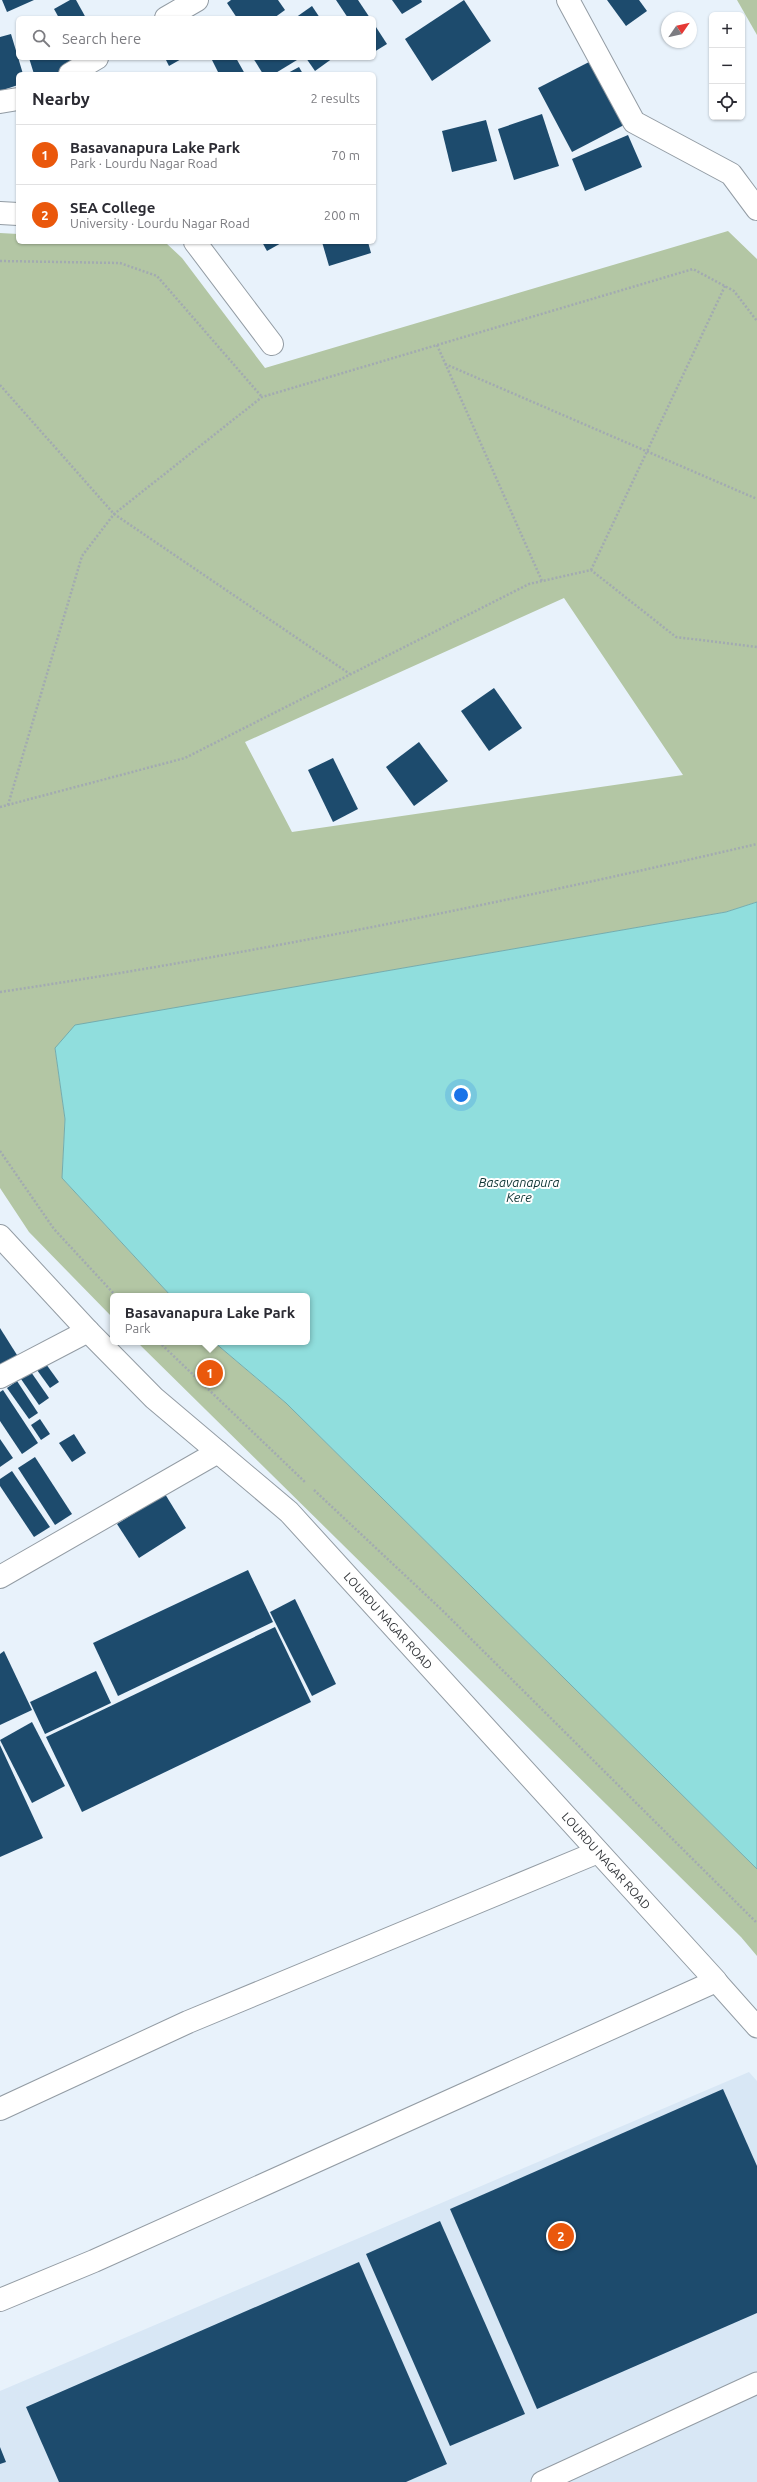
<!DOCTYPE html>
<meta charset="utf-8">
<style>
:root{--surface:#fff;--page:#f7f7f7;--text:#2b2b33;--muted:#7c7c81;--line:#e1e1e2;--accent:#ea580c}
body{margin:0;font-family:Ubuntu,sans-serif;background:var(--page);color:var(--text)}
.controls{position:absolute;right:12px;top:12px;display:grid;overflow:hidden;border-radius:6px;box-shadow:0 1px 3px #0004}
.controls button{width:36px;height:36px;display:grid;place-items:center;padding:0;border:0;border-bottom:1px solid var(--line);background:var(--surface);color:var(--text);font:20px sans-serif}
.compass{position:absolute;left:661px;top:12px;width:36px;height:36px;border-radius:50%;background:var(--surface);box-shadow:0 1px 3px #0004;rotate:56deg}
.you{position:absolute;left:461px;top:1095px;width:14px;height:14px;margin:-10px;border:3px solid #fff;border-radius:50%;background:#1a73e8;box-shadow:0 0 0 6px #1a73e833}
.badge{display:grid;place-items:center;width:26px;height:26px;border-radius:50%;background:var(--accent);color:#fff;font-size:13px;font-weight:700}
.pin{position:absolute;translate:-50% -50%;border:2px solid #fff;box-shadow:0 1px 4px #0006}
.popup{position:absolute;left:110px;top:1293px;width:200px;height:52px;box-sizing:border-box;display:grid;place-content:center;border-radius:6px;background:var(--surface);filter:drop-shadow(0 1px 3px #0005);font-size:13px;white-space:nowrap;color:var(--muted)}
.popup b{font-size:15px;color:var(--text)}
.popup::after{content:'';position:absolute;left:50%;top:100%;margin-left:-8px;border:8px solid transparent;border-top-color:var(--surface)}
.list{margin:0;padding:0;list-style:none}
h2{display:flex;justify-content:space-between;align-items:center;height:52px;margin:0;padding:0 16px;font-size:17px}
h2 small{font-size:13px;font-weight:400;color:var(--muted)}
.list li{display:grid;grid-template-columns:26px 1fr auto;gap:12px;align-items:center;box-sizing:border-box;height:60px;padding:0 16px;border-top:1px solid var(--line)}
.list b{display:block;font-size:15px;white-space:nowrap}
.list p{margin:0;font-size:13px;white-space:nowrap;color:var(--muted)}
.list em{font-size:13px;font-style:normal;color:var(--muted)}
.icon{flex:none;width:22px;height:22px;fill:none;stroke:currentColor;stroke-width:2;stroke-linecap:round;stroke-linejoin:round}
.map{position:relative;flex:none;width:757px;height:2482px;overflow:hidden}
.search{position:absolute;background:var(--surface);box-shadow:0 1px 3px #0004;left:16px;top:16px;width:360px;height:44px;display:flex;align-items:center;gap:10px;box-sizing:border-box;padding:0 14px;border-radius:6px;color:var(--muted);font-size:15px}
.panel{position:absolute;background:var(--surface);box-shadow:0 1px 3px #0004;left:16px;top:72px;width:360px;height:172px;border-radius:6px}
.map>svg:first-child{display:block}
.built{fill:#d8e7f5}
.green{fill:#b3c6a4;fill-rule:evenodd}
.water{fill:#90dedd;stroke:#75acad}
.building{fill:#1d4b6d}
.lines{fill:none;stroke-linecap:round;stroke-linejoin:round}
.service-casing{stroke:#939ca4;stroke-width:23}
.minor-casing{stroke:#939ca4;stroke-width:24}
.path{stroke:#a2aab1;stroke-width:2.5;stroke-dasharray:2 2;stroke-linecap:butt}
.service{stroke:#fff;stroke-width:21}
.minor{stroke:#fff;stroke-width:22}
.labels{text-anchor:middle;stroke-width:4;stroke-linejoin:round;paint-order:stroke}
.street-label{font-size:12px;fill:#35383c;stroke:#fff}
.water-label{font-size:13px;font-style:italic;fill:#0f3535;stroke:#fff}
</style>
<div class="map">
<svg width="757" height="2482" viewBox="0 0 757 2482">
<rect width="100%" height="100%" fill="#e8f2fb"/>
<polygon class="built" points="749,2072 757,2081 757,2482 0,2482 0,2391"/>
<g class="green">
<polygon points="737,0 757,0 757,35"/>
<path d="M728 231 757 259V902L726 912 226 999 55 1048 65 1119 62 1178 171 1296H113V1318L29 1232 0 1188V233L18 234V242L166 243 182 258 265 368ZM564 598 683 775 292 832 245 742Z"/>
<polygon points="137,1342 214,1342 286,1403 757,1869 757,1956 741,1937"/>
</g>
<polygon class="water" points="757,902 757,1869 286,1403 214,1342 307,1342 307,1296 171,1296 62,1178 65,1119 55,1048 75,1025 726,912"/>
<g class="building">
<polygon points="2,0 34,0 7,12"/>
<polygon points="70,0 76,0 86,18 59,18 54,9"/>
<polygon points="231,0 278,0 285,10 274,18 237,18 227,3"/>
<polygon points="336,0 358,0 370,18 348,18"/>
<polygon points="392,0 421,0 422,2 402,14"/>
<polygon points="464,0 491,41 432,81 405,39"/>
<polygon points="607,0 639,0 647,11 626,26"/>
<polygon points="312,6 320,18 295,18"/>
<polygon points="374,24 387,44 374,52"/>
<polygon points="11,34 23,74 18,74 18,85 0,91 0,37"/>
<polygon points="29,58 69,58 73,70 59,74 34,74"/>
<polygon points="165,58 183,58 169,66"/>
<polygon points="211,58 236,58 245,74 219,74"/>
<polygon points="253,58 295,58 297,60 274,74 263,74"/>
<polygon points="306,58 333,58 315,71"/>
<polygon points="591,61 624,125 572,152 538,88"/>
<polygon points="299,67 303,74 286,74"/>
<polygon points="542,114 559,166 514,180 498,129"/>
<polygon points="486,120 497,161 452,172 442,131"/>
<polygon points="628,135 642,167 585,191 572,159"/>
<polygon points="262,242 283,242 267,251"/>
<polygon points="322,242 368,242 371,253 329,266"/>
<polygon points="494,688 522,728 489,751 461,711"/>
<polygon points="419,742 448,781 414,806 386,767"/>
<polygon points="333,758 358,809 333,822 308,770"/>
<polygon points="0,1328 17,1355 0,1366"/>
<polygon points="46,1364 59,1382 50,1388 37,1370"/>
<polygon points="31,1372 49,1398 39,1405 21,1379"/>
<polygon points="17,1381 38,1413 29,1419 7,1388"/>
<polygon points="3,1390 38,1443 22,1454 0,1421 0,1392"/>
<polygon points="40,1419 50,1434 41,1440 31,1425"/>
<polygon points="74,1434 86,1453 72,1462 59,1443"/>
<polygon points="0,1439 13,1458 0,1467"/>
<polygon points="35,1457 72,1514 55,1525 18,1468"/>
<polygon points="12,1471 50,1527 34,1537 0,1486 0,1479"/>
<polygon points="165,1494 186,1528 139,1558 117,1524"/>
<polygon points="248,1570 273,1622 118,1696 93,1643"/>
<polygon points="295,1599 336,1684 312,1696 270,1612"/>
<polygon points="275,1627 311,1702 82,1812 46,1737"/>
<polygon points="4,1651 32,1710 0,1725 0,1654"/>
<polygon points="96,1671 111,1703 45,1734 30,1702"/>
<polygon points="32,1722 65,1786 32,1803 0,1740"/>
<polygon points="0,1745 43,1838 0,1857"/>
<polygon points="723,2089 757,2166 757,2313 537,2409 450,2209"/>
<polygon points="440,2221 525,2414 450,2446 366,2254"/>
<polygon points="359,2262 447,2464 406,2482 59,2482 26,2407"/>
<polygon points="0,2447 6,2462 0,2464"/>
</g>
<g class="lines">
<g class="service-casing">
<g id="service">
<polyline points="716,1981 757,2027"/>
<polyline points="542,2482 757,2383"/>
</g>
</g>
<g class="minor-casing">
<g id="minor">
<polyline points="568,0 634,122 731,174 757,209"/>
<polyline points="166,18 197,0"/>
<polyline points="70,74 97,58"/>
<polyline points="0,102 18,99"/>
<polyline points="0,213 18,214"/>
<polyline points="195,242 272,344"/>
<polyline points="0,1236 88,1331 154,1398 289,1512 716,1981 94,2261 0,2300"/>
<polyline points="0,1377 88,1331"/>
<polyline points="0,1577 218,1452"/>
<polyline points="0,2109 188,2022 598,1852"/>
</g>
</g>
<g class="path">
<polyline points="0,261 120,263 157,276 262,397"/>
<polyline points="437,345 542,581"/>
<polyline points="445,364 757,499"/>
<polyline points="0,385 114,514 350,674"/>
<polyline points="591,570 725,286"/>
<polyline points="8,805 82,556 114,514 262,397 693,269 734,291 757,321"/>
<polyline points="0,807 185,758 529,584 591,570 676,637 757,647"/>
<path d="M0 992C253 954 508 902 757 844"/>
<polyline points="0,1151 54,1229 116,1296"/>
<polyline points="159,1342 306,1483"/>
<polyline points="314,1490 442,1610 757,1923"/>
</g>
<use href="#service" class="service"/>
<use href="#minor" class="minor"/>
</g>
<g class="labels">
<g class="street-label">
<text transform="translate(388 1621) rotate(48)" y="4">LOURDU NAGAR ROAD</text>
<text transform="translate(606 1861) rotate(48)" y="4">LOURDU NAGAR ROAD</text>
</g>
<g class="water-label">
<text x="519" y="1187">Basavanapura<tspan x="519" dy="15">Kere</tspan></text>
</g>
</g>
</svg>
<div class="controls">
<button>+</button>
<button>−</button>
<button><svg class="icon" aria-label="locate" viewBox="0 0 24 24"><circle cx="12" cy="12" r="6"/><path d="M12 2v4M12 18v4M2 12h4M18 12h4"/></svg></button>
</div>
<svg class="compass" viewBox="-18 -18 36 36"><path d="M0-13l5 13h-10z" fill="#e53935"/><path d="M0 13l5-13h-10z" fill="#7c7c81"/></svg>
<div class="you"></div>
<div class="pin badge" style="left:210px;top:1373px">1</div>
<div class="popup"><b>Basavanapura Lake Park</b>Park</div>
<div class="pin badge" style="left:561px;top:2236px">2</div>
<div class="search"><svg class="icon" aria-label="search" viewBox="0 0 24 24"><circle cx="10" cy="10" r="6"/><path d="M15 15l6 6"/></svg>Search here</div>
<section class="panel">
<h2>Nearby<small>2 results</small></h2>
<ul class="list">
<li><span class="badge">1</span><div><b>Basavanapura Lake Park</b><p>Park · Lourdu Nagar Road</p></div><em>70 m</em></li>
<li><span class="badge">2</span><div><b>SEA College</b><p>University · Lourdu Nagar Road</p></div><em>200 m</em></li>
</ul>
</section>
</div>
